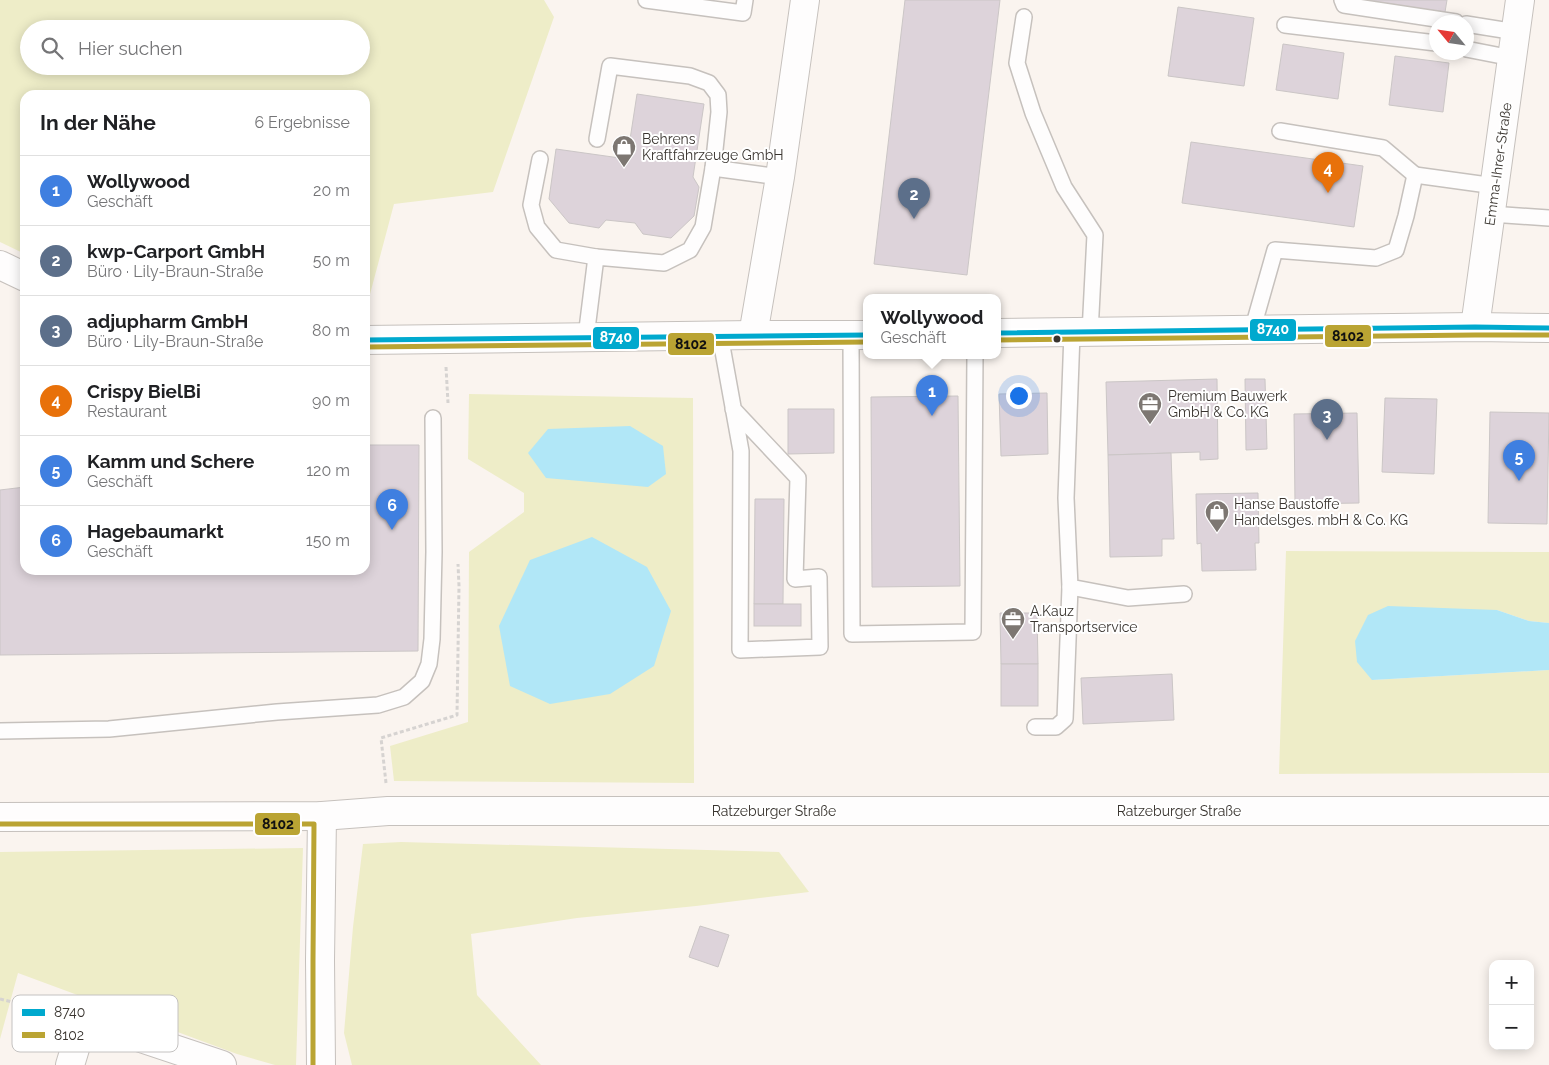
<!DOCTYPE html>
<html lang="de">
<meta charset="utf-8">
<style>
:root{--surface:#fff;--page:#f2f2f2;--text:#202124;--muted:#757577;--line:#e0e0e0;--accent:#7d7772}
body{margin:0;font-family:Raleway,sans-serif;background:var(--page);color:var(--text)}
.controls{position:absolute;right:15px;bottom:15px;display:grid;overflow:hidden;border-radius:10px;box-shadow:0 2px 12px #0003}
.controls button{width:45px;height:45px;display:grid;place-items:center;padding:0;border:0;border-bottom:1px solid var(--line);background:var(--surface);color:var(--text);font:25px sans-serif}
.compass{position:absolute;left:1429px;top:15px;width:45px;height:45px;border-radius:50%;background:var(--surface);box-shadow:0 2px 12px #0003;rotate:299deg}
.you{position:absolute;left:1018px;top:395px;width:18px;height:18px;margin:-12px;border:4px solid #fff;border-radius:50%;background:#1a73e8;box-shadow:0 0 0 8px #1a73e833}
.badge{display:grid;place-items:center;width:32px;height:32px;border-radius:50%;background:var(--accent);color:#fff;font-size:16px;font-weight:700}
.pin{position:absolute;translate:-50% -41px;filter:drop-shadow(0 1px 2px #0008)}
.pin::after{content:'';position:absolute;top:26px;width:18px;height:15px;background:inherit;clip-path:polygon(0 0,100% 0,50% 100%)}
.popup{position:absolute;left:863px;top:294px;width:138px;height:65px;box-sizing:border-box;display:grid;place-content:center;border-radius:10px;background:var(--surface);filter:drop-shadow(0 1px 4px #0005);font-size:16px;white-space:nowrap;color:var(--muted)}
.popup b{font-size:19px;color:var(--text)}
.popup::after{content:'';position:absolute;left:50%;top:100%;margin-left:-10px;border:10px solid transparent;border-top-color:var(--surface)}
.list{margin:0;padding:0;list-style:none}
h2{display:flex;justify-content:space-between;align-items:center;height:65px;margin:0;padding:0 20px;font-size:21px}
h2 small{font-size:16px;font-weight:400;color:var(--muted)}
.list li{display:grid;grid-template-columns:32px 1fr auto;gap:15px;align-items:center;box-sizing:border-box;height:70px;padding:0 20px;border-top:1px solid var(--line)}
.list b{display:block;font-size:19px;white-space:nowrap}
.list p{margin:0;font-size:16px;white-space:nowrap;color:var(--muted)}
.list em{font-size:16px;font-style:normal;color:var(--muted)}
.icon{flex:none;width:28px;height:28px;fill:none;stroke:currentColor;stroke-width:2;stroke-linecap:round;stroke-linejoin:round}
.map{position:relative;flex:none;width:1549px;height:1065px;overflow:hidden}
.search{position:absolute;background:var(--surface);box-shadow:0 2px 12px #0003;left:20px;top:20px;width:350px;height:55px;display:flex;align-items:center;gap:12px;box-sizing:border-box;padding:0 18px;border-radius:28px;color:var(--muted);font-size:19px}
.panel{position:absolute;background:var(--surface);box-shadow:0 2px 12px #0003;left:20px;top:90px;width:350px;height:485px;border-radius:15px}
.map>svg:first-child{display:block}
.green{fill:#eeedc8;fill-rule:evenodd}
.water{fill:#b1e7f7}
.building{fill:#ddd3da;stroke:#cbc6c6}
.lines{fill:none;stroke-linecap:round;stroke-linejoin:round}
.lane-casing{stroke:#c6c1bd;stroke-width:18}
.street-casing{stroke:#c6c1bd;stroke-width:30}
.primary-casing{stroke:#c6c1bd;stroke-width:30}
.path{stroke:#d6d3d1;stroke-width:3;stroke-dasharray:4 2.5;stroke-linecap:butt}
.lane{stroke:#fefdfd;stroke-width:15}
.street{stroke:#fefdfd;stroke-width:28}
.primary{stroke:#fefdfd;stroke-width:28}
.bus-1-casing{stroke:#fff;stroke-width:9}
.bus-2-casing{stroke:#fff;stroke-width:9}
.bus-1{stroke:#00a9ce;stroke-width:5}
.bus-2{stroke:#baa433;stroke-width:5}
.bus-dot{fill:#39342f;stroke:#fff;stroke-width:2}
.labels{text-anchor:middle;stroke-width:4;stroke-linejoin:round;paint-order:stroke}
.poi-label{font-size:14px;fill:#39342f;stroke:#fff;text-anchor:start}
.street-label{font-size:14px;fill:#39342f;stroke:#fff}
.key{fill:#fff;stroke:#c4c2c1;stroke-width:1}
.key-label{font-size:14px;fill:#39342f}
.line-badge{stroke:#fff;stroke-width:2}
.badge-label{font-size:14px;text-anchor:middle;font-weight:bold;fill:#fff}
.pale-badge-label{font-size:14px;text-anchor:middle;font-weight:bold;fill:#111}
</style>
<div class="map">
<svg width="1549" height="1065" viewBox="0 0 1549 1065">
<rect width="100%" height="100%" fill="#faf4ef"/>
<g class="green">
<path d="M0 0H544L554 17 493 192 394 204 365 313V95H25V254L0 242ZM29 29H361V66H29Z"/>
<polygon points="469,394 693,398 694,783 394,781 390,746 468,722 469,552 524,512 524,493 468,459"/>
<polygon points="1286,551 1549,552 1549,623 1529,621 1497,610 1372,680 1549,670 1549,773 1279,774"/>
<polygon points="401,842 779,852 809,892 696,906 577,918 471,934 477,995 541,1065 352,1065 344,1033 353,927 363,844"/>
<polygon points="303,848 296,1065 275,1065 237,1054 18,973 0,1039 0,852"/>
</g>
<g class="water">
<polygon points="630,426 663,446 666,474 648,487 546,478 528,453 548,429"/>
<polygon points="592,537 647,567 671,611 654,666 610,694 550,704 510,686 499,626 530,560"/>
<polygon points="1388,606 1497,610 1529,621 1549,623 1549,670 1372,680 1357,662 1355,641 1368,615"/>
</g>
<g class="building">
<polygon points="905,0 1000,0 967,275 874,264"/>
<polygon points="1364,0 1447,0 1445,12 1364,1"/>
<polygon points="1178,7 1254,18 1244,86 1168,76"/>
<polygon points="1283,44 1344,53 1338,99 1276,90"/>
<polygon points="1395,56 1449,63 1443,112 1389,105"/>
<polygon points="637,94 704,104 693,177 699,187 694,216 671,238 643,234 635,223 606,220 599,228 569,223 549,199 556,149 627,159"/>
<polygon points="1191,142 1363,166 1354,227 1182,203"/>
<polygon points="1217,379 1218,459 1200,460 1200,452 1108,455 1106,382"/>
<polygon points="1245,379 1265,379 1267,449 1246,450"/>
<polygon points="1047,393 1048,454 1001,456 999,394"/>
<polygon points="958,396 960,586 872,587 871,397"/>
<polygon points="1385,398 1437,399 1434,474 1382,472"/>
<polygon points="788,409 834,409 834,453 788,454"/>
<polygon points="1490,412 1549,413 1547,524 1488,523"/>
<polygon points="1357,413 1359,503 1295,504 1294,414"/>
<polygon points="365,445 419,445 418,651 0,655 0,490 25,487 25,570 365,570"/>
<polygon points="1171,453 1174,539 1162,539 1162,556 1110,557 1108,455"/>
<polygon points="1258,493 1259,543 1255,543 1256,570 1202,571 1201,543 1197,544 1196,494"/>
<polygon points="755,499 784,499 783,604 754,604"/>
<rect x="754" y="604" width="47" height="22"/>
<polygon points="1000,613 1037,613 1038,664 1001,664"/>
<rect x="1001" y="664" width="37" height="42"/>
<polygon points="1172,674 1174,720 1083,724 1081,678"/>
<polygon points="700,926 729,935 718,967 689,957"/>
</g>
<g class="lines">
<g class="lane-casing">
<g id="lane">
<polyline points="646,0 743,13 745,0"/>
<polyline points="1342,0 1344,5 1456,22"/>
<polyline points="1024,17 1017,63 1033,113 1064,187 1095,235 1090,333"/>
<polyline points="1466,24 1516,32"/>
<polyline points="1285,25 1436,43"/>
<polyline points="1466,49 1512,58"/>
<polyline points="1280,131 1383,148 1415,175"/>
<polyline points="597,139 610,66 690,76 709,83 718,95 719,112 713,168"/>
<polyline points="540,159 531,205 537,227 556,250 596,257"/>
<polyline points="1491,214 1549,218"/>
<polyline points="1252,331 1275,250 1376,258 1396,250 1406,216 1415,175 1495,186"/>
<polyline points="1072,333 1066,498 1070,587 1128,598 1184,594"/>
<polyline points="720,335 741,451 740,650 820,647 819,577 795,579 798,478 733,409"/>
<polyline points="851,335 852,634 973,632 975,355"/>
<polyline points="586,337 596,257 664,263 690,250 703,227 713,168 780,177"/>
<polyline points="1035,727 1056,727 1065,719 1070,587"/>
<polyline points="0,731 109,729 277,712 378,705 404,697 422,681 429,664 432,639 434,552 433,418"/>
</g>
</g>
<g class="street-casing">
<g id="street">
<polyline points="0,265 25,277"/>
<polyline points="1475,327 1520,0"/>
<polyline points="997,333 1475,327 1549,328"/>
<polyline points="753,335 780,177 805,0"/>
<polyline points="365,340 753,335 867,335"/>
<polyline points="70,1065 84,1019 222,1065"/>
<polyline points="321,1065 320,960 322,816"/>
</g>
</g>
<g class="primary-casing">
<polyline id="primary" points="0,817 322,816 388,811 1549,811"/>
</g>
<g class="path">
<polyline points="446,367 448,403"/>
<polyline points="386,783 381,738 457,715 459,586 458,564"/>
<polyline points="0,999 58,1013"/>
</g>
<use href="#lane" class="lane"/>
<use href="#street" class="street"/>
<use href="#primary" class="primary"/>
<g class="bus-1-casing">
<g id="bus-1">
<polyline points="997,333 1475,327 1549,328"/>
<polyline points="365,340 867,335"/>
</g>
</g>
<g class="bus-2-casing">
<g id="bus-2">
<polyline points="997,340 1475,335 1549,335"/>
<polyline points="365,347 867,342"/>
<polyline points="0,824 314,824 313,960 313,1065"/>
</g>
</g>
<use href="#bus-1" class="bus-1"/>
<use href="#bus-2" class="bus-2"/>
</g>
<defs>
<g id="shop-pin" transform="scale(1.25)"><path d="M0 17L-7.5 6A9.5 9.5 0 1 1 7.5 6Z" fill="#7d7772" stroke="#fff"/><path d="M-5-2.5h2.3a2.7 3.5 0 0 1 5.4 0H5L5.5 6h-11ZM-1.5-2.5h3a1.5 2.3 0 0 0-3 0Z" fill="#fff"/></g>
<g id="office-pin" transform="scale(1.25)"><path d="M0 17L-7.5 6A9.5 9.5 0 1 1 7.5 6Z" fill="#7d7772" stroke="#fff"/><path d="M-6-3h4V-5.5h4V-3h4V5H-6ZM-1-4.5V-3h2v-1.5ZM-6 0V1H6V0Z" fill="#fff"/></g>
</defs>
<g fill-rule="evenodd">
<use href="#shop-pin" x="624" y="147"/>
<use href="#office-pin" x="1150" y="404"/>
<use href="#shop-pin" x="1217" y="512"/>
<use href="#office-pin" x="1013" y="619"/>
</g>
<circle class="bus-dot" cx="1057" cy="339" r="4.5"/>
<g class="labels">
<g class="poi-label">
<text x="642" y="144">Behrens<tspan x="642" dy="16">Kraftfahrzeuge GmbH</tspan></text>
<text x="1168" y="401">Premium Bauwerk<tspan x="1168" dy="16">GmbH &amp; Co. KG</tspan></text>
<text x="1234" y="509">Hanse Baustoffe<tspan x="1234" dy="16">Handelsges. mbH &amp; Co. KG</tspan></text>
<text x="1030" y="616">A.Kauz<tspan x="1030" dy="16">Transportservice</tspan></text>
</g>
<g class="street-label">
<text transform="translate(1498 164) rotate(-82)" y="5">Emma-Ihrer-Straße</text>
<text x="774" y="816">Ratzeburger Straße</text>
<text x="1179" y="816">Ratzeburger Straße</text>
</g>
</g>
<rect x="12" y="995" width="166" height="57" rx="8" class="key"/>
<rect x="22" y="1009" width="23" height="7" fill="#00a9ce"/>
<rect x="22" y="1032" width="23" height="6" fill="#baa433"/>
<g class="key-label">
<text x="54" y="1017">8740</text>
<text x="54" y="1040">8102</text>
</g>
<g class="line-badge">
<rect x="1249" y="318" width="48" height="24" rx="5" fill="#00a9ce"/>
<rect x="1324" y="324" width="48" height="24" rx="5" fill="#baa433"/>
<rect x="592" y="326" width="48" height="24" rx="5" fill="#00a9ce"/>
<rect x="667" y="332" width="48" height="24" rx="5" fill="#baa433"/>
<rect x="254" y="812" width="47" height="24" rx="5" fill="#baa433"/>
</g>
<g class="badge-label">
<text x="1273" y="334">8740</text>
<text x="616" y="342">8740</text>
</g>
<g class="pale-badge-label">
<text x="1348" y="341">8102</text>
<text x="691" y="349">8102</text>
<text x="278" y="829">8102</text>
</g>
</svg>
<div class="controls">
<button>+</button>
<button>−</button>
</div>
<svg class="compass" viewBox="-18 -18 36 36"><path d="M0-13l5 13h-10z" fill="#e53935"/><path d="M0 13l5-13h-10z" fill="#757577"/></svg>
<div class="you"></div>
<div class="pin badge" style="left:932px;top:416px;background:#3f7fe0">1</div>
<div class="popup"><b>Wollywood</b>Geschäft</div>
<div class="pin badge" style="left:914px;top:219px;background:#5c6f8a">2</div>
<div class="pin badge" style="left:1327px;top:440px;background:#5c6f8a">3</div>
<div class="pin badge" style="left:1328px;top:193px;background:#e8710a">4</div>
<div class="pin badge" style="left:1519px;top:481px;background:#3f7fe0">5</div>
<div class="pin badge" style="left:392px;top:530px;background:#3f7fe0">6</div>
<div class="search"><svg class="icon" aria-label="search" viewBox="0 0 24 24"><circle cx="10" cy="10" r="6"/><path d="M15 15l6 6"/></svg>Hier suchen</div>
<section class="panel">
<h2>In der Nähe<small>6 Ergebnisse</small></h2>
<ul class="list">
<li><span class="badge" style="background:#3f7fe0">1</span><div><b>Wollywood</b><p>Geschäft</p></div><em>20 m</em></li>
<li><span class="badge" style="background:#5c6f8a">2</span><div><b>kwp-Carport GmbH</b><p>Büro · Lily-Braun-Straße</p></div><em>50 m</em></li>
<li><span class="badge" style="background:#5c6f8a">3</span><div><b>adjupharm GmbH</b><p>Büro · Lily-Braun-Straße</p></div><em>80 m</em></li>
<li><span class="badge" style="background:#e8710a">4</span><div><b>Crispy BielBi</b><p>Restaurant</p></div><em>90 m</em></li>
<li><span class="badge" style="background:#3f7fe0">5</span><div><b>Kamm und Schere</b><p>Geschäft</p></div><em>120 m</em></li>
<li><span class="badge" style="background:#3f7fe0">6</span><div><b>Hagebaumarkt</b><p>Geschäft</p></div><em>150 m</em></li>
</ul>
</section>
</div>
